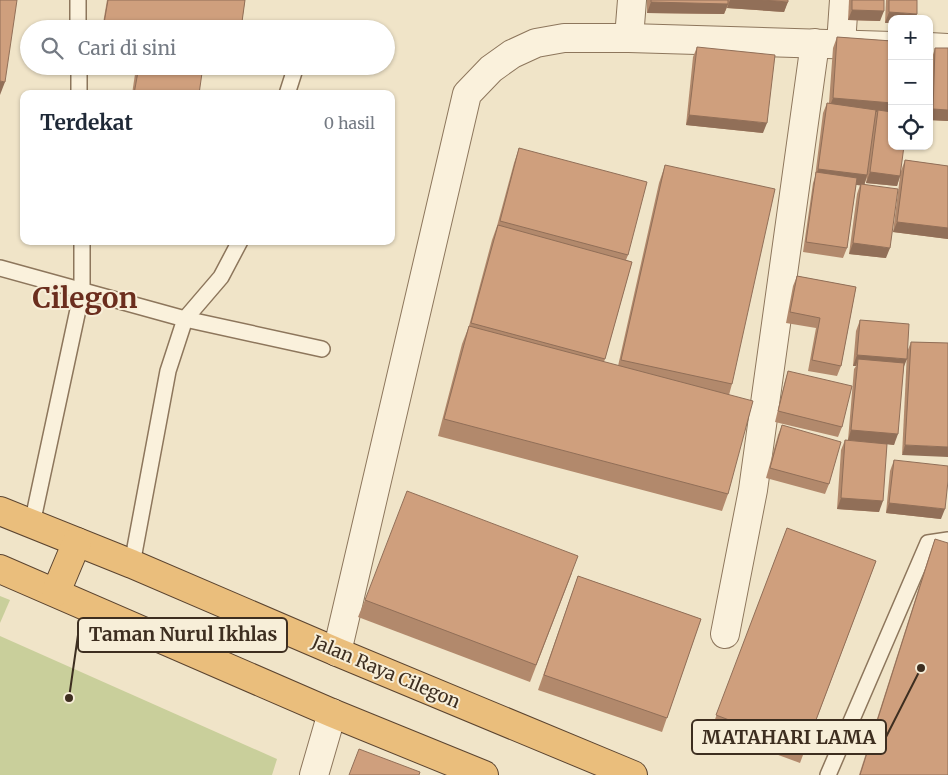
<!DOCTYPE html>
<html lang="id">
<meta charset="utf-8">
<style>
:root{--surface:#fff;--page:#f6f6f7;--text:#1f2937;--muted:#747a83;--line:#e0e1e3}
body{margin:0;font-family:Merriweather,serif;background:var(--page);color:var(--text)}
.controls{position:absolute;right:15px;top:15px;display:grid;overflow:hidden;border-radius:10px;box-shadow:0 1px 4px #0004}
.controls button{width:45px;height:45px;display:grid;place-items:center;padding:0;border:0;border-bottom:1px solid var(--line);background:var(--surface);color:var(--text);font:25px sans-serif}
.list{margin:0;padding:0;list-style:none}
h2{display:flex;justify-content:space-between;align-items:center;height:65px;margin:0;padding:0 20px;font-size:21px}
h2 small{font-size:16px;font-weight:400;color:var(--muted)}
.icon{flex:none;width:28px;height:28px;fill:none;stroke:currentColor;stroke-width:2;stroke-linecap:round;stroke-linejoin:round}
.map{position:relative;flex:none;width:948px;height:775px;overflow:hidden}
.search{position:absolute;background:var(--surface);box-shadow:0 1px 4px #0004;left:20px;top:20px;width:375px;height:55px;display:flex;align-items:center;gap:12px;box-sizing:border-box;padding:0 18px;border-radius:28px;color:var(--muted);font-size:19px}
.panel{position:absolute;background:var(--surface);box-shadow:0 1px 4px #0004;left:20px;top:90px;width:375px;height:155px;border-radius:10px}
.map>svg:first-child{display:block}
.green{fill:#c9cf9b}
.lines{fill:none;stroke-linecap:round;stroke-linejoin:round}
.service-casing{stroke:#8d765c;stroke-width:18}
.minor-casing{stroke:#8d765c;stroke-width:30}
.trunk-casing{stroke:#5b4430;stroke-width:30}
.service{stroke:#faf1dc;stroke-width:15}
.minor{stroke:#faf1dc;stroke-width:28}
.trunk{stroke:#eabe7c;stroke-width:28}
.wall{fill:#b2896c}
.shaded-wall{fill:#916f58}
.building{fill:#cf9f7d;stroke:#916f58}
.labels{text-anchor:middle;stroke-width:4;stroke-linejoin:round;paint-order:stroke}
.street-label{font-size:18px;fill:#3d2e20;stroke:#f7eed8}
.town-label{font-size:28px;font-weight:bold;fill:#6b2e1e;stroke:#f7eed8}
.leader{fill:none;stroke:#3d2e20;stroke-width:2}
.callout-dot{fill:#3d2e20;stroke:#f7eed8;stroke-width:2}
.callout{fill:#f7eed8;stroke:#3d2e20;stroke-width:2}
.callout-label{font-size:19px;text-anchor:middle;font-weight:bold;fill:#3d2e20}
</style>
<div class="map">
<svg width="948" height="775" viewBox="0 0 948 775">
<rect width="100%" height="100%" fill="#f0e4c8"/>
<g class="green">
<polygon points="0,596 10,600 0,623"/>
<polygon points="0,636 277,759 272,775 0,775"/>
</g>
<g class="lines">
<g class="service-casing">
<g id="service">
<polyline points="78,0 78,29"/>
<polyline points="79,66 79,94"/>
<polyline points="287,94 296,66"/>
<polyline points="0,268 185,319 322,349"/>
<polyline points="32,524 82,291 82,241"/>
<polyline points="132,564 168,371 185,319 221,277 240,241"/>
<polyline points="828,775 928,543 948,540"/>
</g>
</g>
<g class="minor-casing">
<g id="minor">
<polyline points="629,38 632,0"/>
<polyline points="841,44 844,0"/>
<polyline points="929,47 948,48"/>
<polyline points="725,634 753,490 815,43"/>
<polyline points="337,652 467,94 491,69 512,54 536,43 564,38 629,38 892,46"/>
<polyline points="314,775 332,713"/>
</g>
</g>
<g class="trunk-casing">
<g id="trunk">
<polyline points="0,511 132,564 337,652 633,775"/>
<polyline points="0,569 332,713 484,775"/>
<polyline points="56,592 77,542"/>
</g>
</g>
<use href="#service" class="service"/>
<use href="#minor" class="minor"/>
<use href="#trunk" class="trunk"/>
</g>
<g class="wall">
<polygon points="107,0 245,0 241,29 102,29"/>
<polygon points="647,0 788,0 784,12 727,8 728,5 724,14 647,13"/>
<polygon points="849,0 884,0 880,21 848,20"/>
<polygon points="886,0 917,0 885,23"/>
<polygon points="837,37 892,41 901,171 905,160 948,166 948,239 893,232 900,176 897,186 866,183 867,177 864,185 886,258 849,254 857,194 860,185 856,185 847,248 843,258 803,252 813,183 815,177 823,113 827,103 829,103 833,48"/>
<polygon points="697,47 763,133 686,125 693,57"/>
<polygon points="935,48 948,121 929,120 932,58"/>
<polygon points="138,66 158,66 199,94 132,94 135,74"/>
<polygon points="213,66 234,66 233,69"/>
<polygon points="519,148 628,255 626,260 632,262 604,362 618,366 659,183 665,165 732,384 729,395 728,494 722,511 438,436 462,344 469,326 492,240 497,226 514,163"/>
<polygon points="797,276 856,287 841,366 837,376 808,371 816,328 786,323 793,286"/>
<polygon points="860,320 904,367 894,445 887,444 879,512 837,509 841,450 845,440 848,440 854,369 856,366 853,366 856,331"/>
<polygon points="911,342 948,343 902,455 907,352"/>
<polygon points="788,371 842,427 838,437 775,422 785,381"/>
<polygon points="782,425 829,484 825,494 766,478 778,435"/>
<polygon points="894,460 941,519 886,513 890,471"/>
<polygon points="787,528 876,561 800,763 711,730"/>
<polygon points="935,539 948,775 859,775 929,556"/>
<polygon points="572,573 530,682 358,617 365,600"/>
<polygon points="578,576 701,619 662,732 538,690"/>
</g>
<g class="shaded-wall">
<polygon points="730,0 762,0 788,2 784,12 727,8"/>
<polygon points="651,2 728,4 724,14 647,13"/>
<polygon points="852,10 884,11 880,21 848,20"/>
<polygon points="889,12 917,14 915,19 892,19 892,23 885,23"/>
<polygon points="0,81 5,82 0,95"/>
<polygon points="833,98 892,103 892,113 878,110 877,112 829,108"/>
<polygon points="933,109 948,110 948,121 929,120"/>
<polygon points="689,115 767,123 763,133 686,125"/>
<polygon points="818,169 867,175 864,186 815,179"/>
<polygon points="870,172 900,176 897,186 866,183"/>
<polygon points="897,222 948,228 948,239 893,232"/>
<polygon points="853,243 890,248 886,258 849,254"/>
<polygon points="857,355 907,359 903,369 858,359 856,366 853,366"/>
<polygon points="851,430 898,434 894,445 848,440"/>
<polygon points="905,445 948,447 948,457 902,455"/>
<polygon points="841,498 883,501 879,512 837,509"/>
<polygon points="889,503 945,509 941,519 886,513"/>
</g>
<g class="building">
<polygon points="0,0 17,0 5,82 0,81"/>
<polygon points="108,0 245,0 241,29 103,29"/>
<polygon points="651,0 728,0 728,4 651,2"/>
<polygon points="762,0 788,0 788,2"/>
<polygon points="852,0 884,0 884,11 852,10"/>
<polygon points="889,0 917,0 917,14 889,12"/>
<polygon points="837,37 892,41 892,103 833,98"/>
<polygon points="697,47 775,55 767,123 689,115"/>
<polygon points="935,48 948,48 948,110 933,109"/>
<polygon points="139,66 158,66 202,73 199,94 134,94"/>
<polygon points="827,103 876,110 867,175 818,169"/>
<polygon points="878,110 892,112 892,146 904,146 900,176 870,172"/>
<polygon points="519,148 647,182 628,255 500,221"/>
<polygon points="905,160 948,166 948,228 897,222"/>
<polygon points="665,165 775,189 732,384 621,360"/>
<polygon points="816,172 857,178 847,248 806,242"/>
<polygon points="861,184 898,189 890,248 853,243"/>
<polygon points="498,225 632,262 605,359 471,323"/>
<polygon points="797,276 856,287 841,366 812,360 820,318 790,312"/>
<polygon points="860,320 909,324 907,359 857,355"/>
<polygon points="469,326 753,401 728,494 444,419"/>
<polygon points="911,342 948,343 948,447 905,445"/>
<polygon points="858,359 904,363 898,434 851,430"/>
<polygon points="788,371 852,386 842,427 778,411"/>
<polygon points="782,425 841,442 829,484 770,468"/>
<polygon points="845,440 887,444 883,501 841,498"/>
<polygon points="894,460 948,466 948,481 945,509 889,503"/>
<polygon points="407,491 578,556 536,665 365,600"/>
<polygon points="787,528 876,561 805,749 716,715"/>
<polygon points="935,539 948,543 948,775 860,775"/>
<polygon points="578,576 701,619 667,718 544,675"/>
<polygon points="359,749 420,772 419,775 349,775"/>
</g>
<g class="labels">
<g class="street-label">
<text transform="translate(386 672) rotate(23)" y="6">Jalan Raya Cilegon</text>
</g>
<g class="town-label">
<text x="85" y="308">Cilegon</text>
</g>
</g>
<path class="leader" d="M69 698L78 635M921 668L886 737"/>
<g class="callout-dot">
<circle cx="69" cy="698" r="5"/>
<circle cx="921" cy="668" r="5"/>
</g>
<g class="callout">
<rect x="78" y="618" width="209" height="34" rx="5"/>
<rect x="692" y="720" width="194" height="34" rx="5"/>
</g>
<g class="callout-label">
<text x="183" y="641">Taman Nurul Ikhlas</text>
<text x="789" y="744">MATAHARI LAMA</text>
</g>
</svg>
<div class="controls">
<button>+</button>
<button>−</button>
<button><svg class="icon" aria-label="locate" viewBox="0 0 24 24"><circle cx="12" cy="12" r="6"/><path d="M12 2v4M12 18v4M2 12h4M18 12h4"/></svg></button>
</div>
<div class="search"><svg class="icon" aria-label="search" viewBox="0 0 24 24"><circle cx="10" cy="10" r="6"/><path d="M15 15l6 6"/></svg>Cari di sini</div>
<section class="panel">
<h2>Terdekat<small>0 hasil</small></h2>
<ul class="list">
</ul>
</section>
</div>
